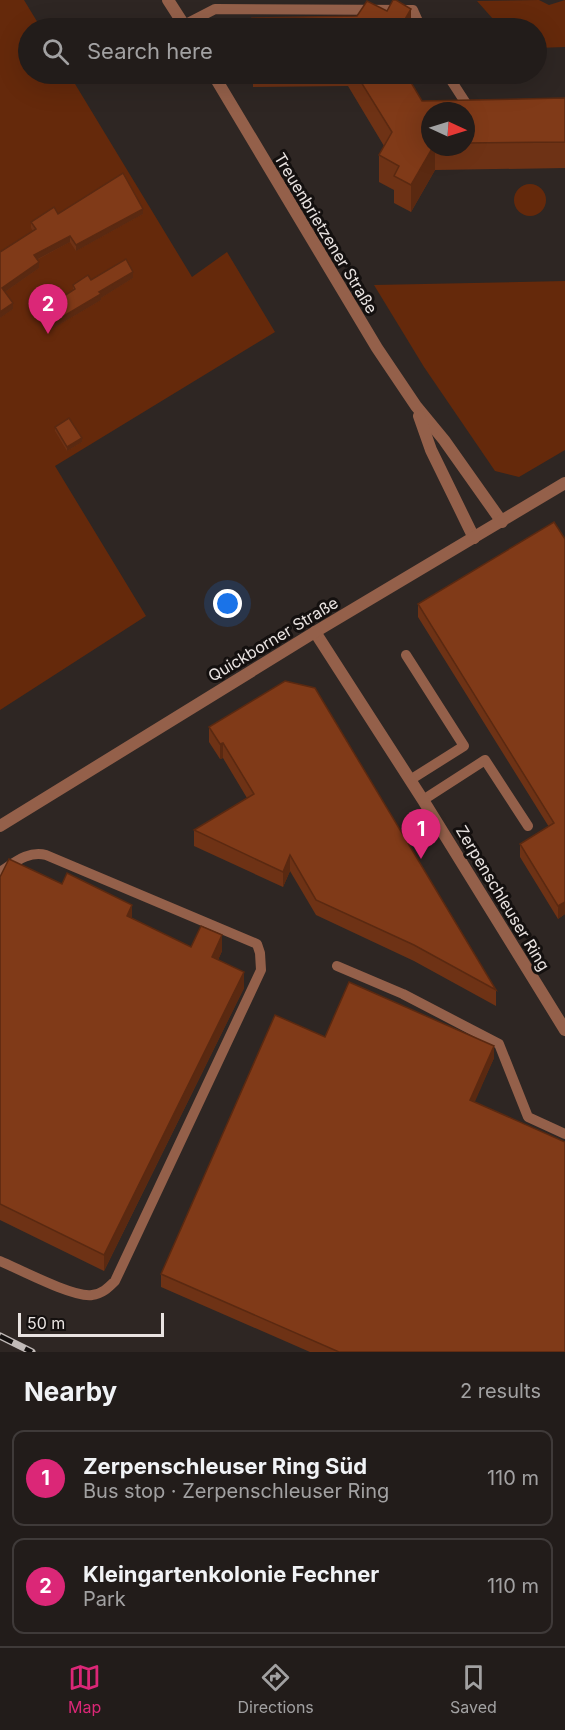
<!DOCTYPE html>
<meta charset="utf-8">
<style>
:root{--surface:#221c1a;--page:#2a2523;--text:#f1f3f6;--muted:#a2a1a2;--line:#3f3a39;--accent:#db2777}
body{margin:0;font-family:Inter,sans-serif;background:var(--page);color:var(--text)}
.compass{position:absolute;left:421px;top:102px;width:54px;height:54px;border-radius:50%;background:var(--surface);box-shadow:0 6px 24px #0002;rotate:94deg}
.scale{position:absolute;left:18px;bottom:15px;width:146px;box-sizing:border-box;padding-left:6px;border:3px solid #e9e3e1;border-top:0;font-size:16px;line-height:21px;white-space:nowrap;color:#e9e3e1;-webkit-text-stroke:4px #14100f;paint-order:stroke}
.you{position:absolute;left:228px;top:604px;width:21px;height:21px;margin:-15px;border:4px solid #fff;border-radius:50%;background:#1a73e8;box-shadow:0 0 0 9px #1a73e833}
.badge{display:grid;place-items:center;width:39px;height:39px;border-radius:50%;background:var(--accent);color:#fff;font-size:20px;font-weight:700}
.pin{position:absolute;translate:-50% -50px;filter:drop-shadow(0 2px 3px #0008)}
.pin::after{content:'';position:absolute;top:32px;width:21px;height:18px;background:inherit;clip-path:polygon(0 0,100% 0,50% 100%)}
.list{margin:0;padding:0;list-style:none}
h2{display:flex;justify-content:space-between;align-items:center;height:78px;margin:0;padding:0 24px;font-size:26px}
h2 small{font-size:20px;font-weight:400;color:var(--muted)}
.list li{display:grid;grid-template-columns:39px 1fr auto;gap:18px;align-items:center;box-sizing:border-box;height:96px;margin:0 12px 12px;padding:0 12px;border:2px solid var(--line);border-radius:12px}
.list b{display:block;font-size:22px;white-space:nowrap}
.list p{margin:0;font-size:20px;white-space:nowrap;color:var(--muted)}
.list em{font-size:20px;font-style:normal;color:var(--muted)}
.icon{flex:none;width:33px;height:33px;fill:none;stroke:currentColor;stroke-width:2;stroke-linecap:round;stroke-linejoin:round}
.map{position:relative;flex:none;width:565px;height:1352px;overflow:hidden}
.search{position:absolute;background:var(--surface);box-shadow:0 6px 24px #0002;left:18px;right:18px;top:18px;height:66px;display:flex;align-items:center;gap:15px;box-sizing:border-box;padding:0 21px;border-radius:33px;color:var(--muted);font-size:22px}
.sheet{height:294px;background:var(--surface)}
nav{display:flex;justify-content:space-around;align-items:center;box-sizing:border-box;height:84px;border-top:2px solid var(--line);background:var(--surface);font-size:16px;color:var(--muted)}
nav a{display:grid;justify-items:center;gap:3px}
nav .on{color:var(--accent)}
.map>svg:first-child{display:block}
.green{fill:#65290b}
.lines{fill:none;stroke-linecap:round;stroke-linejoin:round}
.service{stroke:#94604a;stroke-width:10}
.minor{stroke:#94604a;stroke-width:12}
.rail-casing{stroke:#c1bab8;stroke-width:7}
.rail{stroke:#14100f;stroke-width:4.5;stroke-dasharray:14;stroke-linecap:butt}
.wall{fill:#6e3215;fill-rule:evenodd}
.shaded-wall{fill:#5a2911}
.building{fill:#803a18;stroke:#5a2911;stroke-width:1.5}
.labels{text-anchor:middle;stroke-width:6;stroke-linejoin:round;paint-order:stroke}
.street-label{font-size:16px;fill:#e9e3e1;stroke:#14100f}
</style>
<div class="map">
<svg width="565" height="1352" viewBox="0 0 565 1352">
<rect width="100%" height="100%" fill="#2e2623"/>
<g class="green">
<polygon points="0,0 24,0 41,28 28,28 28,74 69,74 192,277 227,252 275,332 55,466 146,616 0,710"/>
<polygon points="539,0 549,5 565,0 565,47 537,48 536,28 501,28 477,1"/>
<circle cx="530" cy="200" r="16"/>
<polygon points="565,281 565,450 519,477 495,471 424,367 374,285"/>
</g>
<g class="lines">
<g class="service">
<polyline points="184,25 215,9 413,10 421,28"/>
<polyline points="447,74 469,108"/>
<polyline points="406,655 464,746 410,780"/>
<polyline points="423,800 485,760 528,826"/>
<path d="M0 872C14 863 29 850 46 855L257 944 260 953 261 970 115 1281C108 1288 102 1294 92 1295 74 1298 19 1269 0 1261"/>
<polyline points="337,966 403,994 499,1044 528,1117 565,1134"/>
</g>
<g class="minor">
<polyline points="168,0 186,28"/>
<polyline points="213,74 377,348 416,406 444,440 502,522"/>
<polyline points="419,416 431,450 474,538"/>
<polyline points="315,632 423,800 565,1030"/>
<polyline points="0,826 315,632 565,483"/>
</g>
<g class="rail-casing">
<polyline id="rail" points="0,1336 32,1352"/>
</g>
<use href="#rail" class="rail"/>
</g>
<g class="wall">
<path d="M253 74H406L422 101 565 98V168L435 170 411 212 394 203V190L379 182V155L384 146 348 86 253 87ZM466 111V147H430Z"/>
<polygon points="58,214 143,214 76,251 70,242 37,260 39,268 5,292 13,309 0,318 0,252 33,231 31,228 31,222"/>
<polygon points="133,278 101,298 101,300 47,332 39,318 39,312 73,290 73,285"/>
<polygon points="55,427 82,442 67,451 55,431"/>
<polygon points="565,539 565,914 558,919 520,857 520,844 549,827 418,617 418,604"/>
<polygon points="209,727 496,990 496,1006 414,961 316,915 290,871 283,887 194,846 194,830 247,798 223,758 220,759 209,742"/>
<polygon points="0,877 132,918 191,947 222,951 218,960 244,988 104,1271 0,1220"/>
<polygon points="325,1037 494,1058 474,1102 565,1352 310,1352 161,1287 161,1274"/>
</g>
<g class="shaded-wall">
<polygon points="411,9 411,28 400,28"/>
<polygon points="433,147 435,147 435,170 411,212 411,185"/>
<polygon points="143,209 143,214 76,251 76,245"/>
<polygon points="70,236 70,242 34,261 34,255"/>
<polygon points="39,262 39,268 2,294 2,288"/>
<polygon points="133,272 133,278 101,298 101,300 47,332 47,326 99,292"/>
<polygon points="13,303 13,309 0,318 0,312"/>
<polygon points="82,438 82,442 67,451 67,447"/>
<polygon points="223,743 223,758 220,759 220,744"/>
<polygon points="290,855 290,871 283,887 283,872"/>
<polygon points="565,902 565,914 558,919 558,906"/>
<polygon points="132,905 132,921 127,916"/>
<polygon points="222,935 222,951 212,973 212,957"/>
<polygon points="244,972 244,988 104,1271 104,1255"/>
<polygon points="494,1046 494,1058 470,1113 470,1100"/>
</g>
<g class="building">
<polygon points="393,0 396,0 411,9 400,28 252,28 252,18 357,16 367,1 387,11"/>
<polygon points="356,74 406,74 422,101 565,98 565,142 466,143 466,111 430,111 430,147 433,147 411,185 394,176 399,166 379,155 392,132"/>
<polygon points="123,173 143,209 76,245 70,236 34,255 39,262 2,288 13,303 0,312 0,252 36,229 31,222 54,207 58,214"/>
<polygon points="126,259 133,272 99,292 101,294 47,326 39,312 75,289 73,285 88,275 91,280"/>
<polygon points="69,418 82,438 67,447 55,427"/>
<polygon points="554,522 565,539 565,902 558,906 520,844 554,823 418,604"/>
<polygon points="285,681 315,688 496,990 414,945 316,900 290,855 283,872 194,830 254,794 223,743 220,744 209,727"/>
<polygon points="9,859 62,884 67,873 75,877 132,905 127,916 191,947 201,926 222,935 212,957 244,972 104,1255 0,1204 0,877"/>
<polygon points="349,982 494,1046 470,1100 565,1142 565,1352 339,1352 161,1274 275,1015 325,1037"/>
</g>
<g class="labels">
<g class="street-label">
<text transform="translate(326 233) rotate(59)" y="6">Treuenbrietzener Straße</text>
<text transform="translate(273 639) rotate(-31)" y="6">Quickborner Straße</text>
<text transform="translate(503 898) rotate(59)" y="6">Zerpenschleuser Ring</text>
</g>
</g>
</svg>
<svg class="compass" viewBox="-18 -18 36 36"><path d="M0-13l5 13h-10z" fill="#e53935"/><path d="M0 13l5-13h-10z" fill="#a2a1a2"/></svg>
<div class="scale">50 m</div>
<div class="you"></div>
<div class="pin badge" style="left:421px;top:859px">1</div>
<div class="pin badge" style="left:48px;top:334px">2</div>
<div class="search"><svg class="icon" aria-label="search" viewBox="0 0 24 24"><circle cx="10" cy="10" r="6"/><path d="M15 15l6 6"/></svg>Search here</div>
</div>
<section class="sheet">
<h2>Nearby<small>2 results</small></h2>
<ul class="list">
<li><span class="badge">1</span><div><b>Zerpenschleuser Ring Süd</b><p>Bus stop · Zerpenschleuser Ring</p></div><em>110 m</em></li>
<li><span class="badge">2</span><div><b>Kleingartenkolonie Fechner</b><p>Park</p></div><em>110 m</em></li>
</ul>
</section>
<nav>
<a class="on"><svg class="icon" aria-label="map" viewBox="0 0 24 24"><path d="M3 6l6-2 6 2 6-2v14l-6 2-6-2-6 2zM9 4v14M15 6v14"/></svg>Map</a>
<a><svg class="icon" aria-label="directions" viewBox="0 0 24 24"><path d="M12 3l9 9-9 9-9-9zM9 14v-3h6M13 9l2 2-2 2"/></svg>Directions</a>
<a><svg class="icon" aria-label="saved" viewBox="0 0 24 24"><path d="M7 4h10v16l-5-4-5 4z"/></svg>Saved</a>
</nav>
